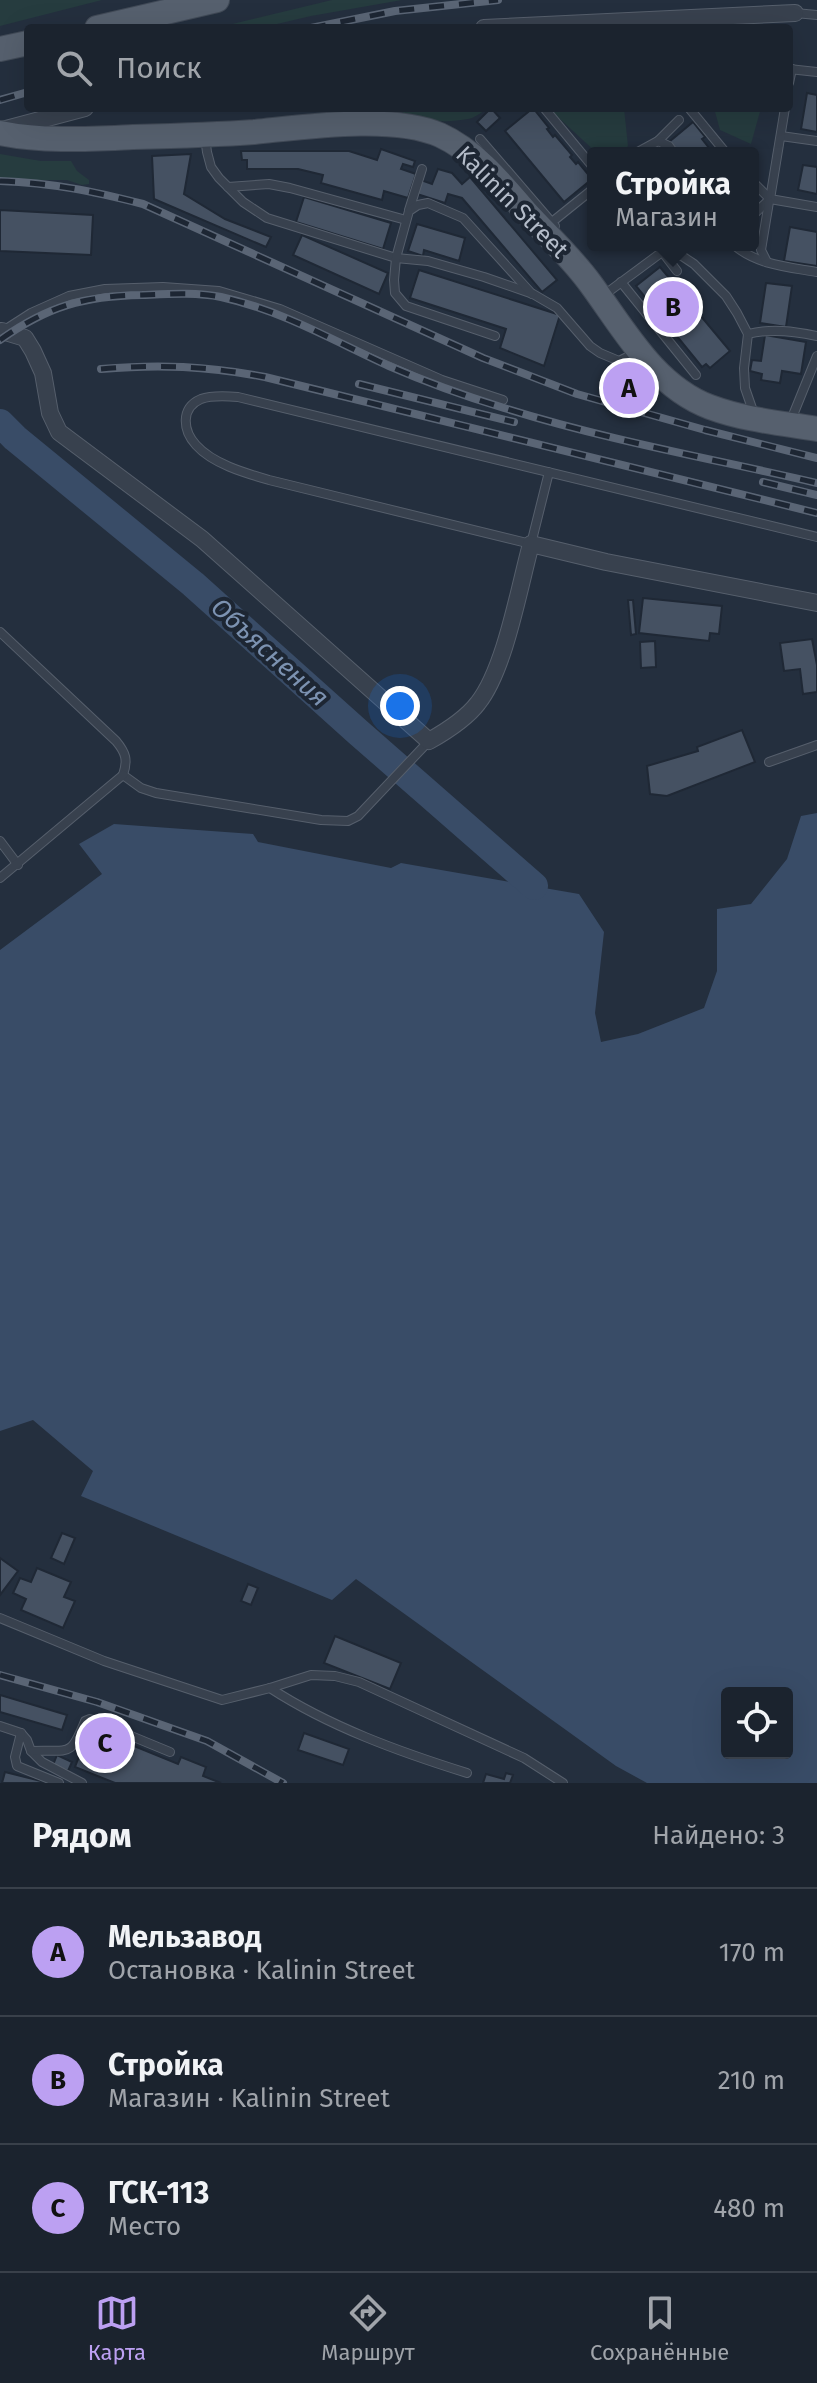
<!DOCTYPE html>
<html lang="ru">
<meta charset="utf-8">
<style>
:root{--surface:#1b232e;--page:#282f3a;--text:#f1f3f6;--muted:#a0a4aa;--line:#39404a;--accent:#bca0f2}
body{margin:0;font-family:"Fira Sans",sans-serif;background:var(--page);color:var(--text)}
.controls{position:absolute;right:24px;bottom:24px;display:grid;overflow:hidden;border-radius:8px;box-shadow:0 8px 32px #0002}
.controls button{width:72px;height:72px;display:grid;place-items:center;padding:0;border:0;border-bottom:2px solid var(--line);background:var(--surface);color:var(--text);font:40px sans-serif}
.you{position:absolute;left:400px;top:706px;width:28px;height:28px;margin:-20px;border:6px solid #fff;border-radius:50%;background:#1a73e8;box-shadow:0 0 0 12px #1a73e833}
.badge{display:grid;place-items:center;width:52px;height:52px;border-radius:50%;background:var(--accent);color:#111;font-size:26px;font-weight:700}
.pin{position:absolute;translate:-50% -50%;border:4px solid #fff;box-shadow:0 2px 8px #0006}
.popup{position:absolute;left:587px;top:147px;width:172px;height:104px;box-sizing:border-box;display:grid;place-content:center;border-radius:8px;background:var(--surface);filter:drop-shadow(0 2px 6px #0005);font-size:26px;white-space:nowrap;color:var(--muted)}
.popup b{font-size:30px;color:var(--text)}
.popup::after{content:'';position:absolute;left:50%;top:100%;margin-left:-16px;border:16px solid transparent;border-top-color:var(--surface)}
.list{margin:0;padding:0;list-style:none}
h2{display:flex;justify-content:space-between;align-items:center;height:104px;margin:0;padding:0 32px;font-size:34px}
h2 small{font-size:26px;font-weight:400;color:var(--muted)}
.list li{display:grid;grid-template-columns:52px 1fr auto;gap:24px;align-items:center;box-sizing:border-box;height:128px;padding:0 32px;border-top:2px solid var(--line)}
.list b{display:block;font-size:30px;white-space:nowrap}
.list p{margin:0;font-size:26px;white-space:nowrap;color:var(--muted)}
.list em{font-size:26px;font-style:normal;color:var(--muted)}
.icon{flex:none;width:44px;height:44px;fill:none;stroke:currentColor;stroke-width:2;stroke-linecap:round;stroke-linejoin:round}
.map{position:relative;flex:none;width:817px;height:1783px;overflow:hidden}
.search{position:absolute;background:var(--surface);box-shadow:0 8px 32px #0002;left:24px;right:24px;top:24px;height:88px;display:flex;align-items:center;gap:20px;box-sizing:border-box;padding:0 28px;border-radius:8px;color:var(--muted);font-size:30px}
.sheet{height:488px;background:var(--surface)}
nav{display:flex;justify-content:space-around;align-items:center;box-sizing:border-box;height:112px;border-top:2px solid var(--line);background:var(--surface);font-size:22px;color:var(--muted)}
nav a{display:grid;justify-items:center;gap:4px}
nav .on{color:var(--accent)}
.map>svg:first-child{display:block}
.green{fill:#263c3f}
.water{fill:#394c67;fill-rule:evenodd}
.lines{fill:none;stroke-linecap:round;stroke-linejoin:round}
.river{stroke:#394c67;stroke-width:28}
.building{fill:#455162;stroke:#1f2835;stroke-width:2}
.service-casing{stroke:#565f6c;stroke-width:10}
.minor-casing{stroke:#565f6c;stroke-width:18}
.primary-casing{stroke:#414a57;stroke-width:26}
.service{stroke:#38414e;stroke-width:8}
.minor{stroke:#38414e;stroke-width:16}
.primary{stroke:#56606e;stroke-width:24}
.rail-casing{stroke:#5a6575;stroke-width:8}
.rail{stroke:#1d2633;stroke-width:5;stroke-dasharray:15;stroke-linecap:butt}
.labels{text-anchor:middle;stroke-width:8;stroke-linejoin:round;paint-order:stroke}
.street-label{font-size:24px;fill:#b4bcc9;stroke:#1d2633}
.water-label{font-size:26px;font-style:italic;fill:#7c92b1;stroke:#1d2633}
</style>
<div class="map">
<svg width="817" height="1783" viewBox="0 0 817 1783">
<rect width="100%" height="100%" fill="#242f3e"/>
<g class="green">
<polygon points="0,0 102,0 0,26"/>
<polygon points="332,0 402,0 311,16 260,28 216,28"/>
<path d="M399 108H489C483 111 477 116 472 118 454 123 409 124 399 108Z"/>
<polygon points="548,108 624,108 628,146 621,153 597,153"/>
<polygon points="714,108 761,108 751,144 720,130"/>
<polygon points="0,154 41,161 71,161 77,171 89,180 89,184 82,185 67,180 0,180"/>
</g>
<path class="water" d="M817 813V1783H647L616 1766 356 1579 332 1600 81 1496 93 1471 33 1420 0 1431V950L102 874 79 844 114 824 253 834 258 842 391 868 401 863 579 894 604 932 595 1013 601 1042 638 1034 704 1008 717 971V909L751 904 787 859 801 816ZM727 1693H787V1753H727Z"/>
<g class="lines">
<polyline class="river" points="0,423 15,438 193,584 359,733 534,886"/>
</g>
<g class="building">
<polygon points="807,93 817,95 817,132 801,129"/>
<polygon points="491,108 500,118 486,131 477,122"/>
<polygon points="533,108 549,128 547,129 553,137 555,135 572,155 570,157 576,164 578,162 592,179 564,202 505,131"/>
<polygon points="693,122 705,137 702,139 713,153 678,153 669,142"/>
<polygon points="381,149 415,161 413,167 403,164 401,169 416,174 408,198 384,191 382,200 321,183 323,175 298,169 247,169 247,160 242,160 241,151 349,151 377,160"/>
<polygon points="191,154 184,194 225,219 271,237 266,247 154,199 152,156"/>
<polygon points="803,165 817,167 817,194 798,190"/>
<polygon points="438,169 452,173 462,184 470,177 557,280 542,292 462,198 448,194 445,203 417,194 421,180 432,184"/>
<polygon points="304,197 391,223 383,249 296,222"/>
<polygon points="0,210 93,215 91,255 0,251"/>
<polygon points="417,224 465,238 459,261 424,250 423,256 408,251"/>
<polygon points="790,227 817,232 817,266 784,261"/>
<polygon points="302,235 388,273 379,294 293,255"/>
<polygon points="660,267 730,351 710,368 706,364 702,367 636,286"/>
<polygon points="419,270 560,315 544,366 500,348 506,329 410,298"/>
<polygon points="766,283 792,286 786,327 760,323"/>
<polygon points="765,335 806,342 801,374 782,371 780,383 761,380 762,374 750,371 752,360 761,361"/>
<polygon points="643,598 722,606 719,634 710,633 709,641 639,633"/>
<polygon points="628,600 633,600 636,634 631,635"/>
<polygon points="812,639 817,665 817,692 803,694 800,669 784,671 780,643"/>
<polygon points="655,641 656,667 641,668 640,642"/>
<polygon points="742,730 755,762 667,796 650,794 647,766 698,751 697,747"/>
<polygon points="62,1533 75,1538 64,1564 51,1558"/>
<polygon points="0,1558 18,1571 0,1595"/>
<polygon points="37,1568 71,1582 64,1597 75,1601 63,1628 21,1610 26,1599 13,1593 20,1578 31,1582"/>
<polygon points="248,1584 258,1588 251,1605 241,1601"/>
<polygon points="335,1636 401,1663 390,1689 324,1663"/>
<polygon points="0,1695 67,1715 62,1730 0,1712"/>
<polygon points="90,1728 178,1764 181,1757 206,1767 203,1776 221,1783 115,1783 75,1767"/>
<polygon points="304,1733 349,1749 343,1765 298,1750"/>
<polygon points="57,1755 72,1762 68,1771 53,1765"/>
<polygon points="5,1772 45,1782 44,1783 2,1783"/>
<polygon points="506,1773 513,1775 510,1783 483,1783 486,1774 504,1779"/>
</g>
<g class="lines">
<g class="service-casing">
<g id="service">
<polyline points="795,13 817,15"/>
<polyline points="789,69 817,72"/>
<polyline points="789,83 792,69"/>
<polyline points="689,108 726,153"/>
<polyline points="545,109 593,167"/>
<polyline points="781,136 817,141"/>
<polyline points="205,137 207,152 211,167 219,178 243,202 267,218 396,258 428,261 484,277 533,294 557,308 590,346 600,353 619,361 635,353"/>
<polyline points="480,139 555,226"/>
<polyline points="658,141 679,120"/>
<polyline points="636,153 658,141 669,146 674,153"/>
<polyline points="753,182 770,199 817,207"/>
<polyline points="228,187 269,184 290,188 406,220"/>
<polyline points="409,210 422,169"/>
<polyline points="753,215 770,199 785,108"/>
<polyline points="552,222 593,189"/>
<polyline points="657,245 677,271"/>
<path d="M734 245C757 265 788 267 817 272"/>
<polyline points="767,262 761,250 769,202"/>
<polyline points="621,282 696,375"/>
<polyline points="604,295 662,252 682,256 694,264 726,296 737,313 748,334 744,368 745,388 754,414"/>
<polyline points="3,331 31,313 69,296 105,289 163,287 219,291 280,309 442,380 503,400"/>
<path d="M748 334C771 328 794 331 817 336"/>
<polyline points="495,336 406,306 395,293 394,280 396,258 409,211 418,205 428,203 463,218 532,294"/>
<polyline points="791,420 817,356"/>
<path d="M549 472 531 544 269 480C245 473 213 464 196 445 183 431 180 408 201 399 212 395 226 396 238 397L817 537"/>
<path d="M0 632 116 741C126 753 128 760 123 775"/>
<polyline points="769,762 817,745"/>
<polyline points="123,775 141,788 156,793 321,820 348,821 358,816 429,741"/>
<polyline points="0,841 18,865"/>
<polyline points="0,878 123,775"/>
<polyline points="0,1618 104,1661 222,1700 270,1688 311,1675 335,1676 359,1682 524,1758 563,1783"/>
<path d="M270 1688C330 1727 400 1752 467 1773"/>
<polyline points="0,1726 21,1733 27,1740 31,1751 42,1762 82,1783"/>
<polyline points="21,1733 15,1757 17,1766 59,1783"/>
<path d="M31 1751C69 1749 70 1759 85 1721L90 1719 170 1752"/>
</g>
</g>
<g class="minor-casing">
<g id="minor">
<polyline points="484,28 795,13"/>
<polyline points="2,130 85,108"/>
<path d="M0 333 2 331 25 338 33 351 43 373 50 413 59 432 202 539 429 741C445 732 466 719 478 703 505 669 519 588 531 544L606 562 817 603"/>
</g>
</g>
<g class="primary-casing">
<g id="primary">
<polyline points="97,28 217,0"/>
<polyline points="0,49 28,43"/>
<path d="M0 133C44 142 89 139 133 137 173 136 213 135 254 132 305 127 393 114 440 135 475 151 501 183 525 211 547 235 571 257 590 283 624 329 654 386 710 407 745 420 781 423 817 429"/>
</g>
</g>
<use href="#service" class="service"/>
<use href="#minor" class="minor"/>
<use href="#primary" class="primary"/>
<g class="rail-casing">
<g id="rail">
<polyline points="311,28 395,11 498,0"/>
<polyline points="0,100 28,92"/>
<path d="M0 181C53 183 92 191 143 204L483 358 577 394 705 430 817 458"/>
<path d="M0 340C48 306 84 296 142 295 167 294 196 292 221 297 281 310 334 341 389 366 426 382 465 396 504 408 606 440 713 459 817 483"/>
<path d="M101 369C159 364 207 366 265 377L817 513"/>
<polyline points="359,384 514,422"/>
<polyline points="763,482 817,495"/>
<polyline points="0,1675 97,1702 207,1741 283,1783"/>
</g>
</g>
<use href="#rail" class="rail"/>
</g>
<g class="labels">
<g class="street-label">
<text transform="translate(512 202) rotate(45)" y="8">Kalinin Street</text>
</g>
<g class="water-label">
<text transform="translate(270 652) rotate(42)" y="9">Объяснения</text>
</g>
</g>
</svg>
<div class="controls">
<button><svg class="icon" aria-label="locate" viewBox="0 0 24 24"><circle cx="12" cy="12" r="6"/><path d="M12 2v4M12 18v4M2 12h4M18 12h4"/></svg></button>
</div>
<div class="you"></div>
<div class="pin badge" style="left:629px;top:388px">A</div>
<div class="pin badge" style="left:673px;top:307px">B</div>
<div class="popup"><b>Стройка</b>Магазин</div>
<div class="pin badge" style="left:105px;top:1743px">C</div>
<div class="search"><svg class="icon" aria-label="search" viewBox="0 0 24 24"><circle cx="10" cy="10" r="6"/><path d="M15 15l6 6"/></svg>Поиск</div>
</div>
<section class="sheet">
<h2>Рядом<small>Найдено: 3</small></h2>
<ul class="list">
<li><span class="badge">A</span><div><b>Мельзавод</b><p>Остановка · Kalinin Street</p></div><em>170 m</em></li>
<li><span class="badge">B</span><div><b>Стройка</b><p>Магазин · Kalinin Street</p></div><em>210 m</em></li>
<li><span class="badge">C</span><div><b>ГСК-113</b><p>Место</p></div><em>480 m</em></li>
</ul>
</section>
<nav>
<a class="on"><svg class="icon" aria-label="map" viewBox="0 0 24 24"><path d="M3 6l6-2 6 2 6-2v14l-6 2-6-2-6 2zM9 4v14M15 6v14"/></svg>Карта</a>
<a><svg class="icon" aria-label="directions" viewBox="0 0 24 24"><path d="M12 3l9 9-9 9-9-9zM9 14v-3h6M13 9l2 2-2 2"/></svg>Маршрут</a>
<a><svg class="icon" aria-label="saved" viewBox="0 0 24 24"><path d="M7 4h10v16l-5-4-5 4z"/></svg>Сохранённые</a>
</nav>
